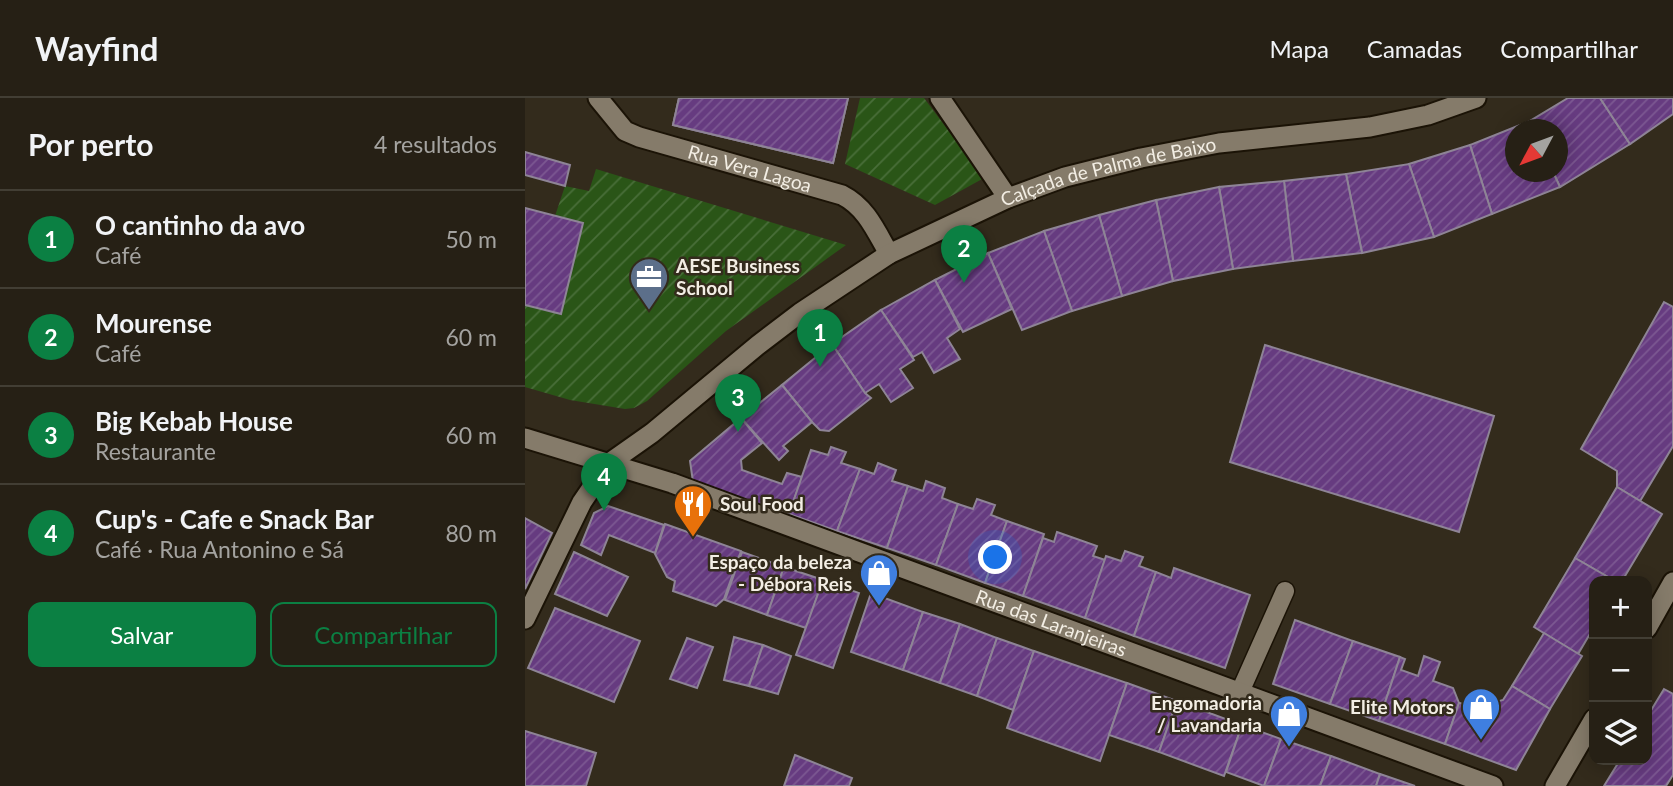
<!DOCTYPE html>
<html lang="pt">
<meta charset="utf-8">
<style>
:root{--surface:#262015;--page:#2e281e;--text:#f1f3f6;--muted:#a4a3a0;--line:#423e34;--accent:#0b8043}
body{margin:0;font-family:Lato,sans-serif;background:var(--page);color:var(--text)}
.controls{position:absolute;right:21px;bottom:21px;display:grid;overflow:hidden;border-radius:14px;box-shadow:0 4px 18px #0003}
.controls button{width:63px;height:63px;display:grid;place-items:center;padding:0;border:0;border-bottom:2px solid var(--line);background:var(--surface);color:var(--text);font:35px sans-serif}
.compass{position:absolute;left:980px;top:21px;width:63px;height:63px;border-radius:50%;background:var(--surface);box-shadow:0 4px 18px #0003;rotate:229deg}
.you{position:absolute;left:471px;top:460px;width:24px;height:24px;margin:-18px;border:5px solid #fff;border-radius:50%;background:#1a73e8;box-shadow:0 0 0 10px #1a73e833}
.badge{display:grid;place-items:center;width:46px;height:46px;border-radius:50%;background:var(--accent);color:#fff;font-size:23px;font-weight:700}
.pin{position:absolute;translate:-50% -58px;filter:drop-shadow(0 2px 4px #0008)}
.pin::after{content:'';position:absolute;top:37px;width:24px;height:21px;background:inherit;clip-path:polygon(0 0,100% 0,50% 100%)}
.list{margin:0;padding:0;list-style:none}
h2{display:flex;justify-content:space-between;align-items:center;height:91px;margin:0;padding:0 28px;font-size:30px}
h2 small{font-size:23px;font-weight:400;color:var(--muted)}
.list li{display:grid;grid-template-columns:46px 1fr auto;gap:21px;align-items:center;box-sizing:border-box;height:98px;padding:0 28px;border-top:2px solid var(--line)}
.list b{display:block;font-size:26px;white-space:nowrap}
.list p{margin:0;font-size:23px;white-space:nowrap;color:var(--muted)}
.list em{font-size:23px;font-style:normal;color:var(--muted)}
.actions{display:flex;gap:14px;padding:21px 28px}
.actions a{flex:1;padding:16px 0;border:2px solid var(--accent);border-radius:14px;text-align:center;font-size:24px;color:var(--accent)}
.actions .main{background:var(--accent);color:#fff}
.icon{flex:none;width:38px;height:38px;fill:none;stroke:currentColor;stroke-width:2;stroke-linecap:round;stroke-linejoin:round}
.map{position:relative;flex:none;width:1148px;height:688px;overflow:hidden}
header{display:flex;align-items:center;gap:42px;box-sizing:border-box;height:98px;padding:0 35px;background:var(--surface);border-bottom:2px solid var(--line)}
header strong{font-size:33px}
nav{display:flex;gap:38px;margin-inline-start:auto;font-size:24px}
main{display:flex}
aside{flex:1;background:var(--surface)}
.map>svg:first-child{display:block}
.garden{fill:url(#garden-furrows)}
.building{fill:url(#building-hatch);stroke:#8e8496;stroke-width:2}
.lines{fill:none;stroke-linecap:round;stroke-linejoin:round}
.service-casing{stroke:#1b1306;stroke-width:21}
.minor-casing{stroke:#1b1306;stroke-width:23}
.secondary-casing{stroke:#1b1306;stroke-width:23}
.service{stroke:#857b6a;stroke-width:18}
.minor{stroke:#857b6a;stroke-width:19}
.secondary{stroke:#857b6a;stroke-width:19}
.labels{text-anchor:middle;stroke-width:5;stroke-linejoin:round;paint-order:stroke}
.street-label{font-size:19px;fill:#f3eee4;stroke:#332b1c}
.poi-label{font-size:19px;font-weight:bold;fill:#f3eee4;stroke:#332b1c;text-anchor:end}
</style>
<header>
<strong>Wayfind</strong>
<nav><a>Mapa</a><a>Camadas</a><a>Compartilhar</a></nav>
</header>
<main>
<aside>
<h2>Por perto<small>4 resultados</small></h2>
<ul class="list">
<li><span class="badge">1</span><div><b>O cantinho da avo</b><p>Café</p></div><em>50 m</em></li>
<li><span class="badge">2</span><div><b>Mourense</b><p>Café</p></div><em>60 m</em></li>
<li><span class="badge">3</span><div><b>Big Kebab House</b><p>Restaurante</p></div><em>60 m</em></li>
<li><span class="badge">4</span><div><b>Cup's - Cafe e Snack Bar</b><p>Café · Rua Antonino e Sá</p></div><em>80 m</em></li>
</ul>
<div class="actions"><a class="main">Salvar</a><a>Compartilhar</a></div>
</aside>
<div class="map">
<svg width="1148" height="688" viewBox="0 0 1148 688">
<defs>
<pattern id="garden-furrows" width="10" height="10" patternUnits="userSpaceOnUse" patternTransform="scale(1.75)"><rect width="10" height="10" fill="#2a5517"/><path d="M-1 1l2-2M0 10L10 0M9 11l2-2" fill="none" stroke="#496e39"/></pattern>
<pattern id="building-hatch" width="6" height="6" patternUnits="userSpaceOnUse" patternTransform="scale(1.75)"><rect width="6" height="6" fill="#663b80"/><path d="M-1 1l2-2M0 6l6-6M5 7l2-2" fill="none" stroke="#7c5892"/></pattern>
</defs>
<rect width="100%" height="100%" fill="#332b1c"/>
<g class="garden">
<polygon points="335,0 399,0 459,80 410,107 320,66"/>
<polygon points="71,71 321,147 201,233 122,303 109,310 100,311 45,302 0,289 0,207 36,215 58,125 30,118 40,88 64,93"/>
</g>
<g class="building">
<polygon points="154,0 323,0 308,65 148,27"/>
<polygon points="154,0 323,0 308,65 148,27"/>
<polygon points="1043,0 1075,0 1105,46 1035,89 1028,74 1032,74 1032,32 1009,32 1005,23"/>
<polygon points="1075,0 1148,0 1148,16 1105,46"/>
<polygon points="1005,23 1009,32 990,32 990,74 1028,74 1035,89 967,116 945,47"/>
<polygon points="945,47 967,116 909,139 884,66"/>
<polygon points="0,54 45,67 40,88 0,77"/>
<polygon points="884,66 909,139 837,155 821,76"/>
<polygon points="821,76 837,155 768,163 759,83"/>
<polygon points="759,83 768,163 708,171 694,89"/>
<polygon points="694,89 708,171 648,183 631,102"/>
<polygon points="631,102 648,183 597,198 574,117"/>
<polygon points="0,110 58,125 36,216 0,207"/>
<polygon points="574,117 597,198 547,213 519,133"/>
<polygon points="519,133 547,213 497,232 463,155"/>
<polygon points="463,155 487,211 438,234 410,182"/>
<polygon points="410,182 435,231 422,240 435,261 409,275 397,254 388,259 356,212"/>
<polygon points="1139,204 1148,209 1148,348 1115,403 1092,389 1092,373 1056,351"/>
<polygon points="356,212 389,262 375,271 388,290 366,304 354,286 340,295 307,246"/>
<polygon points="307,246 340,295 346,300 304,333 295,332 287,324 257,287"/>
<polygon points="740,247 969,318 934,434 705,364"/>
<polygon points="257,287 287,324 258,348 263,353 254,362 216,320"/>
<polygon points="216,320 237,345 216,362 217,372 257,386 262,375 277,379 264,416 168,384 165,363"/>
<polygon points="306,349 321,354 316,365 335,371 312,433 264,416 286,352 303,357"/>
<polygon points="353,365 371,372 367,383 383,388 362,450 312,433 335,371 349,376"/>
<polygon points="401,383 420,390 417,400 433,406 411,467 362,450 383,388 398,393"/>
<polygon points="1092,389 1137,416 1097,483 1090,483 1050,460"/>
<polygon points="452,401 470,407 466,417 482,423 460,485 411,467 433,406 448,411"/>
<polygon points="83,408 139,427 130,455 84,437 76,457 56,447 69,415"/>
<polygon points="0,420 27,435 0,491"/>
<polygon points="482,423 519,436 498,498 460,485"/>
<polygon points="140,426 216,453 199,501 191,508 148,493 150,483 142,479 130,456"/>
<polygon points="532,434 572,448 568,458 580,462 560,520 498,498 518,440 529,444"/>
<polygon points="600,453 618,459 614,468 631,474 609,538 560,520 581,458 596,463"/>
<polygon points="49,454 103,479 82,518 30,496"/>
<polygon points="217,454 259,469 242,517 200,502"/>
<polygon points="1050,460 1090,483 1069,483 1069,529 1053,556 1009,529"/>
<polygon points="259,469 298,482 281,530 242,517"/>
<polygon points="649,470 725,497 700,570 609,538 631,474 646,480"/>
<polygon points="298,482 334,495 308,570 271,557"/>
<polygon points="346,495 398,514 378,572 326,554"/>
<polygon points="30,510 115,543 89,604 3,570"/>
<polygon points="398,514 435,526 415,585 378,572"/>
<polygon points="770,522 828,543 805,606 748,586"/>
<polygon points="435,526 472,540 452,598 415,585"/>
<polygon points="1019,535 1057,558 1025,611 987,588"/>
<polygon points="209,539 238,547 224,588 199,582"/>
<polygon points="162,540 188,549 172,590 145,581"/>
<polygon points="472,540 509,553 488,612 452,598"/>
<polygon points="828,543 875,559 854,623 805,606"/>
<polygon points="238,547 266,558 253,596 224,588"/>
<polygon points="509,553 602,585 575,663 482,630"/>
<polygon points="899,558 915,564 908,583 928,590 934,605 920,646 854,623 875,559 880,561 876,572 893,578"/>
<polygon points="602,585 652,603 634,654 584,637"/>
<polygon points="987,588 1025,611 991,672 920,646 934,605 954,609 978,602"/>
<polygon points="1139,591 1148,596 1148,677 1141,688 1079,688 1095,662 1122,662 1122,619"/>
<polygon points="652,603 717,627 699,678 634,654"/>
<polygon points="717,627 756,641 739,688 701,674"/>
<polygon points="0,633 71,655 61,688 0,688"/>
<polygon points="756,641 806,658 795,688 739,688"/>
<polygon points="270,657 327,680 324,688 259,688"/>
<polygon points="806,658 855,676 851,688 795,688"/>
<polygon points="855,676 890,688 851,688"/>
</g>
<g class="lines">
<g class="service-casing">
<polyline id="service" points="715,594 760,493"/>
</g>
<g class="minor-casing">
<g id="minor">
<path id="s1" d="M73 0 100 33 114 39 317 97C341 109 351 133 364 156"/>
<polyline points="415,0 483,100"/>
<path id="s2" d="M0 340 147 385 968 688"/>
<path id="s3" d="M0 521 57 404 83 366 127 335 233 247 275 215 364 156 483 100 540 79 616 60 694 45 845 29 903 17 951 0"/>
</g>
</g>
<g class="secondary-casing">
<g id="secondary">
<polyline points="1122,530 1148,484"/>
<polyline points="1030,688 1069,621"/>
</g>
</g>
<use href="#service" class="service"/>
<use href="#minor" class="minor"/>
<use href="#secondary" class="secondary"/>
</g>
<defs>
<g id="office-pin" transform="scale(2.0125)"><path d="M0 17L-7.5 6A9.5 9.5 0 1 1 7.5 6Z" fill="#5c6f8a" stroke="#332b1c"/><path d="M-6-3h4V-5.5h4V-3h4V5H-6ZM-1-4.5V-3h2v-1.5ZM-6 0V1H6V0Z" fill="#fff"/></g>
<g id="restaurant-pin" transform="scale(2.0125)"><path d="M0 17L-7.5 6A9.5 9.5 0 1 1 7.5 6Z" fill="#e8710a" stroke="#332b1c"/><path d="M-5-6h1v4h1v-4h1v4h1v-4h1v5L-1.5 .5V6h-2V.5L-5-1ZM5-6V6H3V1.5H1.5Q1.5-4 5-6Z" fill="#fff"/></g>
<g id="shop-pin" transform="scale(2.0125)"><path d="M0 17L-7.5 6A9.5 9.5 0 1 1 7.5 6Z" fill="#3f7fe0" stroke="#332b1c"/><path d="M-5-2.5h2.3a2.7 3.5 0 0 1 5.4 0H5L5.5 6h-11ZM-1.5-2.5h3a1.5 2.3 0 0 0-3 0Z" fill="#fff"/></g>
</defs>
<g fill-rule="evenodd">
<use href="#office-pin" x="124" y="179"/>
<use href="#restaurant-pin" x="168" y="406"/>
<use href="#shop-pin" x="354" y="475"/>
<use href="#shop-pin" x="956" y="609"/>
<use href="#shop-pin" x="764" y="616"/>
</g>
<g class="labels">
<g class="street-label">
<text dy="7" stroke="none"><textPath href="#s1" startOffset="173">Rua Vera Lagoa</textPath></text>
<text dy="7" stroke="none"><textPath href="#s3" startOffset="763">Calçada de Palma de Baixo</textPath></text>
<text dy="7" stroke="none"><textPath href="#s2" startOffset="558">Rua das Laranjeiras</textPath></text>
</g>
<g class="poi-label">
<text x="151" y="175" text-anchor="start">AESE Business<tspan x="151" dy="22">School</tspan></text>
<text x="195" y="413" text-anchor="start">Soul Food</text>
<text x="327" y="471">Espaço da beleza<tspan x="327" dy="22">- Débora Reis</tspan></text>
<text x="737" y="612">Engomadoria<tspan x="737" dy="22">/ Lavandaria</tspan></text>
<text x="929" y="616">Elite Motors</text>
</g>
</g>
</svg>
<div class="controls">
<button>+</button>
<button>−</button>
<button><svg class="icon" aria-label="layers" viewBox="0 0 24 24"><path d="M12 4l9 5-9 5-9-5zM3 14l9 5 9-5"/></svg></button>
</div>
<svg class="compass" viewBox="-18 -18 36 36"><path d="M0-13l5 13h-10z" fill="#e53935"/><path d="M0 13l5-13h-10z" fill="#a4a3a0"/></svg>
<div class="you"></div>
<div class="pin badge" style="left:295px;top:269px">1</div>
<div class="pin badge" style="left:439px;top:185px">2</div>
<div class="pin badge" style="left:213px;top:334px">3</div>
<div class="pin badge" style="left:79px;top:413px">4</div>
</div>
</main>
